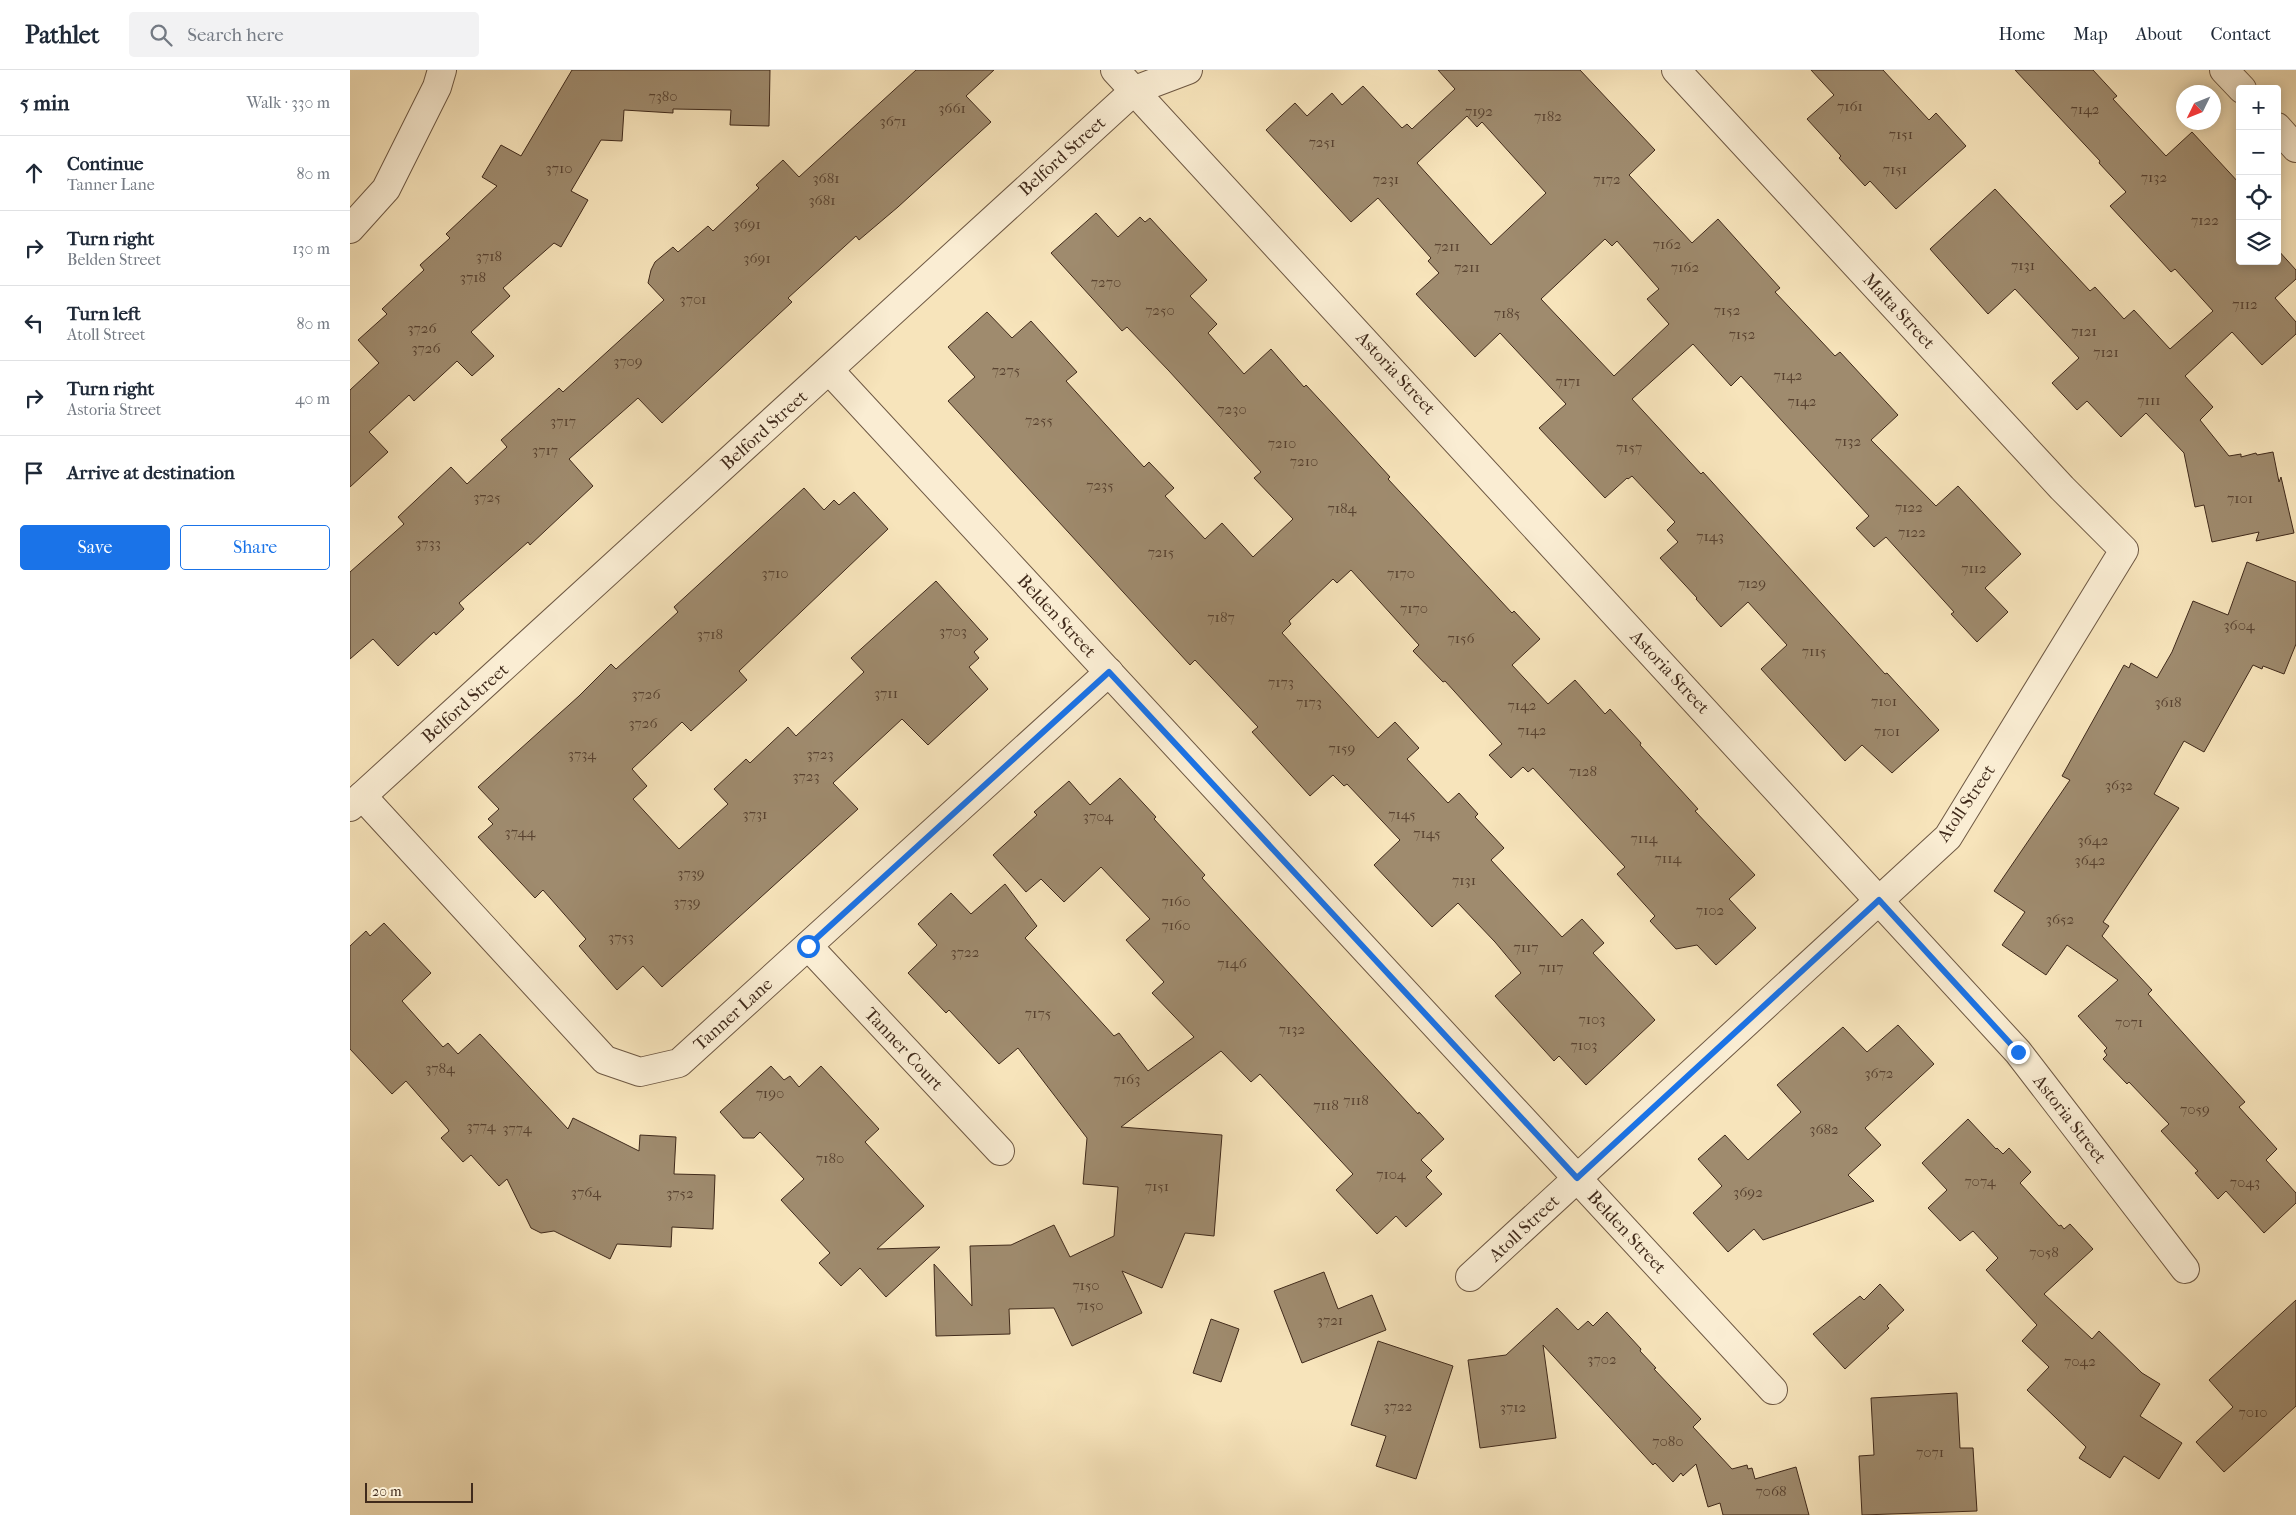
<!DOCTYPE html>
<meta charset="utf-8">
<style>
:root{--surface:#fff;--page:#f2f2f3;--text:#1f2937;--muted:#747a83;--line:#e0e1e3;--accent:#1a73e8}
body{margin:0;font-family:"IM FELL French Canon",serif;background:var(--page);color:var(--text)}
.controls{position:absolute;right:15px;top:15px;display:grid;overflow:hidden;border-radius:5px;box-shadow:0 2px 12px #0003}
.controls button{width:45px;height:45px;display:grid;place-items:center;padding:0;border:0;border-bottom:1px solid var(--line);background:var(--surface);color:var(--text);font:25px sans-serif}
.compass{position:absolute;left:1826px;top:15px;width:45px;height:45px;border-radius:50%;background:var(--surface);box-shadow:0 2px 12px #0003;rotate:227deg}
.scale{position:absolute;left:15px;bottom:12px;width:108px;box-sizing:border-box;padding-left:5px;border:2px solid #402a1b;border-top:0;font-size:14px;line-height:18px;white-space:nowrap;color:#402a1b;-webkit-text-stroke:4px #faedd3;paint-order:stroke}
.stop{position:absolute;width:15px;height:15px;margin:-11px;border:4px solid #1a73e8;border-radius:50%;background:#fff}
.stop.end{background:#1a73e8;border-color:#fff;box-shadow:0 1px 5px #0008}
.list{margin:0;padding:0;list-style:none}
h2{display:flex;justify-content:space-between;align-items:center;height:65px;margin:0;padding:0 20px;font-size:21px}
h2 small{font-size:16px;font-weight:400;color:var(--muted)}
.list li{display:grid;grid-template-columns:32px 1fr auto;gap:15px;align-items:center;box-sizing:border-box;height:75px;padding:0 20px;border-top:1px solid var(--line)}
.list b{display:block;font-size:19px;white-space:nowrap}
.list p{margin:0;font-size:16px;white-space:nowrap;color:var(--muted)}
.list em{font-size:16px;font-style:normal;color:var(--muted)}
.actions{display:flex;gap:10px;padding:15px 20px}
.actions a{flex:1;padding:11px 0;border:1px solid var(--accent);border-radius:5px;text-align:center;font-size:18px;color:var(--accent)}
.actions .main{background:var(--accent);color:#fff}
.icon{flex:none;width:28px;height:28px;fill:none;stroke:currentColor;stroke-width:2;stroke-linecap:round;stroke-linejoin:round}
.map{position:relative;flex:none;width:1946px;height:1445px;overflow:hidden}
header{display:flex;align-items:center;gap:30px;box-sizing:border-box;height:70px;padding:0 25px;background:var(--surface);border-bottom:1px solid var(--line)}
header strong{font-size:24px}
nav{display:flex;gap:28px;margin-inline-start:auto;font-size:18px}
.search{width:350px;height:45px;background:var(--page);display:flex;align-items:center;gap:12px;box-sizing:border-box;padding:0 18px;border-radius:5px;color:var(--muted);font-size:19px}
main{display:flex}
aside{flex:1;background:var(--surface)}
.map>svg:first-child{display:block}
.building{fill:#9f8b6e;stroke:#402a1b;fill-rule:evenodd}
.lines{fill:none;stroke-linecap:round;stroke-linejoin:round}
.street-casing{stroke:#6e5843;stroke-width:30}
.street{stroke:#faedd3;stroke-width:28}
.route{stroke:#1a73e8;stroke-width:6}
.labels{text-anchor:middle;stroke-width:4;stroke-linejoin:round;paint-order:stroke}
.number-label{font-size:15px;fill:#584230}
.street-label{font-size:18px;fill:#402a1b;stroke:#faedd3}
</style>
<header>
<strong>Pathlet</strong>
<div class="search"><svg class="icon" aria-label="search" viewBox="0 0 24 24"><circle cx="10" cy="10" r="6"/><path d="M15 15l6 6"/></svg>Search here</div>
<nav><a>Home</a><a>Map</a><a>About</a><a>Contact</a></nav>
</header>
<main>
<aside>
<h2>5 min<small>Walk · 330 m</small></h2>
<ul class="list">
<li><svg class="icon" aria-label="ahead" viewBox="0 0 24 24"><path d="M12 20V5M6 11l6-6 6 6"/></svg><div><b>Continue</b><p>Tanner Lane</p></div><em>80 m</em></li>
<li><svg class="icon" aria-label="right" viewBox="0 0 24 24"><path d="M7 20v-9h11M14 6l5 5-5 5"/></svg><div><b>Turn right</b><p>Belden Street</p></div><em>130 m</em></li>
<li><svg class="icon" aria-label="left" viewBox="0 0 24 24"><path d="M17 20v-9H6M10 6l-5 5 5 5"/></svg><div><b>Turn left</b><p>Atoll Street</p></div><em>80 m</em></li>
<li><svg class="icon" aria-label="right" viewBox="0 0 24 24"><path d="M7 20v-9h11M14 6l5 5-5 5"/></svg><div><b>Turn right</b><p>Astoria Street</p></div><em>40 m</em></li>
<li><svg class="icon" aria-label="arrive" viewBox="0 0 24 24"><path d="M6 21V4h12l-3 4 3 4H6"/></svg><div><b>Arrive at destination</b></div></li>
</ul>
<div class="actions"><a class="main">Save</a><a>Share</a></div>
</aside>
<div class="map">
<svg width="1946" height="1445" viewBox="0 0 1946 1445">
<rect width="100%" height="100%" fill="#f7e4bb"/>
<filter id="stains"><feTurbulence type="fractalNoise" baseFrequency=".004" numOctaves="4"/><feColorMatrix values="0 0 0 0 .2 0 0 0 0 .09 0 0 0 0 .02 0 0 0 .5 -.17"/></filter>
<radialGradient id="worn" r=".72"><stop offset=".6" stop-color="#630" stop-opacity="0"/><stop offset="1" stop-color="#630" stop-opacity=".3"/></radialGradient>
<g class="building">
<polygon points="222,0 420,0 419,56 380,55 381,40 323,39 323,43 274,40 272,71 251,70 221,121 238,130 211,177 204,173 153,218 160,226 121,262 144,286 122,306 107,291 64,331 59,325 19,362 38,382 0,417 0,320 29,293 8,270 37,244 32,239 74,200 70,195 100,168 96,164 147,116 132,107 151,75 171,86"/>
<polygon points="566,0 644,0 616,26 641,52 548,137 509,170 506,166 438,228 442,232 312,353 288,328 219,389 243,416 180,475 178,472 109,533 114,539 86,565 84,562 48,596 23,569 0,589 0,502 54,454 48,447 101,397 117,414 157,377 151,370 209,318 213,322 314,230 298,213 301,200 305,192 323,177 328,182 358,156 363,161 409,118 406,115 433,90 449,107"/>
<path d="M1088 0H1230L1305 80 1279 105 1342 173 1368 149 1430 218 1425 222 1485 286 1490 282 1548 345 1521 370 1586 436 1608 416 1671 484 1635 518 1658 542 1627 572 1601 544 1604 542 1536 467 1524 477 1506 458 1519 446 1391 306 1381 316 1343 274 1282 329 1351 404 1353 402 1535 604 1537 603 1589 660 1542 703 1512 675 1495 691 1411 599 1437 575 1398 532 1371 557 1346 529 1347 528 1310 488 1328 472 1317 460 1325 452 1282 406 1278 409 1277 408 1255 428 1189 358 1216 334 1150 263 1125 287 1066 224 1089 203 1078 191 1081 188 1028 128 1001 152 916 60 945 33 957 46 982 23 992 35 1013 16 1052 58 1057 54 1062 59 1105 19ZM1117 46 1127 57 1132 52 1196 123 1141 175 1067 93ZM1255 169 1262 176 1267 171 1309 219 1297 229 1319 254 1264 306 1191 229Z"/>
<polygon points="1461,0 1533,0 1579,50 1586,43 1616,76 1546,139 1520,111 1515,116 1489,88 1491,86 1457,49 1484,25"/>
<polygon points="1665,0 1743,0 1767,26 1763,29 1816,86 1842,62 1890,114 1890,191 1927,191 1927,179 1946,200 1946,209 1925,228 1946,252 1946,264 1912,295 1882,262 1835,306 1863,337 1850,350 1879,386 1891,384 1891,387 1906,383 1907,385 1923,382 1929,412 1931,407 1944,463 1906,471 1909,462 1862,472 1854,435 1845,437 1834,383 1796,343 1771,367 1737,331 1727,340 1702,313 1729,288 1665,219 1638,244 1580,179 1645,119 1740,221 1745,217 1774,249 1784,240 1820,279 1863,241 1825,199 1821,202 1760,136 1776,122 1749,93 1750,91"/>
<polygon points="746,143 768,167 790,147 795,152 800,148 857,210 840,226 867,254 858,263 894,304 921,279 954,317 956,315 982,343 1040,407 1038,409 1162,543 1164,541 1190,569 1162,595 1198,634 1225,610 1255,644 1260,639 1291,673 1290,675 1348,739 1345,741 1405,805 1379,829 1406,858 1366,895 1347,875 1326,879 1300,851 1305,846 1267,804 1275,797 1183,698 1178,702 1173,697 1161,708 1139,685 1152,674 1095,611 1093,612 1063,581 1069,575 1001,500 987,513 983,509 939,551 941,554 932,563 1028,668 1045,652 1069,678 1057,689 1098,733 1109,723 1128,744 1125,747 1154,778 1141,790 1212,867 1232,849 1254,873 1243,883 1305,950 1236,1015 1209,986 1204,991 1145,926 1171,903 1145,872 1108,833 1082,857 1024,795 1050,770 997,714 994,716 983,705 960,726 902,662 908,657 845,590 840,595 598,331 625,307 598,277 637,242 662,268 681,251 727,302 716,311 794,397 799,392 824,418 815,426 855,469 872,453 903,487 943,449 904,408 911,402 819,301 777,257 772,261 701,183"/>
<polygon points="454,418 474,440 484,430 489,435 504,422 538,459 389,601 397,610 341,661 332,652 282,699 297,716 283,729 329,779 378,734 364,719 396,689 400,693 438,657 446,666 514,602 501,588 586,511 638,569 624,582 629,588 619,597 638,619 578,675 552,649 483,713 508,739 312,917 293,896 267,920 229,876 236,869 193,820 185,828 128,767 143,754 138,749 149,739 128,717 229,626 261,594 266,599 328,542 324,537"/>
<polygon points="1897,492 1946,512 1946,574 1934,604 1913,596 1912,599 1903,595 1854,682 1834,671 1804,724 1829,738 1753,852 1759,856 1752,866 1802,920 1798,924 1895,1032 1889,1037 1927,1079 1916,1090 1946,1123 1946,1133 1914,1163 1876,1121 1868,1129 1845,1103 1848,1101 1811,1061 1819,1054 1779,1012 1777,1014 1753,989 1757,985 1754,981 1757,978 1728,946 1768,910 1717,875 1696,905 1652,875 1675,842 1644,821 1720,710 1712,706 1774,595 1779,598 1781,593 1807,608 1822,582 1843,531 1878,545"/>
<polygon points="770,708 806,747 804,749 855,805 852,808 1068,1044 1069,1042 1094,1069 1071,1090 1082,1101 1076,1107 1092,1124 1056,1157 1046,1146 1027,1164 986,1120 1003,1104 910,1004 901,1012 871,981 771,1057 872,1065 864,1166 835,1163 812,1218 772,1201 792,1243 722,1276 704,1238 659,1239 660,1264 586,1266 584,1194 622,1236 620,1176 661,1175 704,1155 720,1187 764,1166 768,1117 733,1114 737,1068 668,978 649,994 599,940 596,943 558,903 587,875 568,854 601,823 621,844 655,814 687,856 675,868 764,966 769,963 798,1001 844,967 802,923 814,912 776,870 800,849 751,797 714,832 691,809 676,822 643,785 687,745 684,742 719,711 740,735"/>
<polygon points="34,853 81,903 52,931 93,977 98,973 108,984 130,964 218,1059 223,1048 289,1081 290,1065 326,1067 324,1104 365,1105 363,1159 322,1157 321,1177 267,1174 260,1189 204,1161 191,1163 181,1158 157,1109 149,1116 121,1085 113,1092 91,1068 99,1061 98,1059 56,1011 42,1024 0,979 0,876 16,861 20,866"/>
<polygon points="1548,955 1584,994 1515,1058 1531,1075 1498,1105 1524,1131 1413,1170 1404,1159 1378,1182 1343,1143 1372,1116 1348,1089 1375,1065 1398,1090 1451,1042 1427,1015 1493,957 1517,982"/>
<polygon points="421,996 434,1010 440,1006 449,1017 471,996 529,1059 515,1072 574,1136 527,1179 590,1177 536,1227 510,1198 491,1216 469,1193 480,1183 431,1130 454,1109 410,1062 404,1068 393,1068 370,1042"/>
<polygon points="1618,1049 1646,1079 1647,1078 1653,1084 1659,1078 1681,1102 1670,1113 1709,1156 1711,1155 1714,1159 1720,1154 1743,1179 1694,1224 1742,1269 1749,1261 1792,1303 1810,1314 1790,1346 1832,1373 1809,1409 1774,1386 1760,1408 1729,1388 1736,1377 1677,1320 1699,1297 1672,1271 1687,1255 1636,1200 1648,1188 1623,1161 1610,1171 1578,1138 1597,1120 1572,1093"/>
<polygon points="974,1202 988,1239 1022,1225 1036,1260 952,1293 924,1221"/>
<polygon points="1530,1214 1554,1240 1537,1256 1539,1258 1495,1299 1463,1264 1510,1226 1514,1230"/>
<polygon points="1946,1230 1946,1336 1874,1402 1846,1372 1883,1337 1859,1310"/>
<polygon points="1207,1238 1228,1260 1238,1251 1243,1256 1257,1242 1291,1279 1290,1281 1306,1298 1304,1299 1351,1349 1343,1357 1382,1399 1397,1395 1398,1399 1402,1398 1405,1409 1446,1397 1459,1445 1373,1445 1370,1433 1358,1437 1346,1394 1333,1406 1331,1403 1323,1412 1305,1393 1303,1395 1193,1275 1206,1368 1130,1378 1118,1290 1156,1285"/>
<polygon points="861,1249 889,1259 871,1312 843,1303"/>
<polygon points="1028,1271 1103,1296 1066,1409 1026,1396 1036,1366 1001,1355"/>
<polygon points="1607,1323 1610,1378 1623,1378 1627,1441 1512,1445 1509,1386 1524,1385 1521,1328"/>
</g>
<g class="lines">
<g class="street-casing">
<g id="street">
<polyline points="765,0 1668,982 1835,1199"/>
<polyline points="1874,0 1892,19"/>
<polyline points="1927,57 1946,78"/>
<polyline points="0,159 36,119 87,17 92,0"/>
<polyline points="479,300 1423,1320"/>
<polyline points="12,726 255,990 290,1002 329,993 759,602"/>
<polyline points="0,737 785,20 838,0"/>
<polyline points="458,876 650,1081"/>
<polyline points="1120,1207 1598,767 1774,480 1712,418 1326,0"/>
</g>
</g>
<use href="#street" class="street"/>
</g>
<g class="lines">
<polyline class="route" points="458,876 759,602 1227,1108 1529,830 1668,982"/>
</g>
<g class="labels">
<g class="number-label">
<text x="313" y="31">7380</text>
<text x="1500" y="41">7161</text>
<text x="602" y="43">3661</text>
<text x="1735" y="44">7142</text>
<text x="1129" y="46">7192</text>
<text x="1198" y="51">7182</text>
<text x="543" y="56">3671</text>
<text x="1551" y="69">7151</text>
<text x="972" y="77">7251</text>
<text x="209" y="103">3710</text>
<text x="1545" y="104">7151</text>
<text x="1804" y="112">7132</text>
<text x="476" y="113">3681</text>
<text x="1036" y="114">7231</text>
<text x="1257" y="114">7172</text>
<text x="472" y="135">3681</text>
<text x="1855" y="155">7122</text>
<text x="397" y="159">3691</text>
<text x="1317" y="179">7162</text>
<text x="1097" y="181">7211</text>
<text x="139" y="191">3718</text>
<text x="407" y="193">3691</text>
<text x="1673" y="200">7131</text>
<text x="1117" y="202">7211</text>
<text x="1335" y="202">7162</text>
<text x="123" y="212">3718</text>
<text x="756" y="217">7270</text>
<text x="343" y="234">3701</text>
<text x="1895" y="239">7112</text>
<text x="810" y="245">7250</text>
<text x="1377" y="245">7152</text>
<text x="1157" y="248">7185</text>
<text x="72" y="263">3726</text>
<text x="1734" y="266">7121</text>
<text x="1392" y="269">7152</text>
<text x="76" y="283">3726</text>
<text x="1756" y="287">7121</text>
<text x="278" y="296">3709</text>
<text x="656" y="305">7275</text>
<text x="1438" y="310">7142</text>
<text x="1218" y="316">7171</text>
<text x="1799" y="335">7111</text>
<text x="1452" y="336">7142</text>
<text x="882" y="344">7230</text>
<text x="689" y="355">7255</text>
<text x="213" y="356">3717</text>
<text x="1498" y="376">7132</text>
<text x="932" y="378">7210</text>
<text x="1279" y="382">7157</text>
<text x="195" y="385">3717</text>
<text x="954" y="396">7210</text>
<text x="750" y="420">7235</text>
<text x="137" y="432">3725</text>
<text x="1890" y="433">7101</text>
<text x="1559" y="442">7122</text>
<text x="992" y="443">7184</text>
<text x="1562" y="467">7122</text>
<text x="1360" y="471">7143</text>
<text x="78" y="478">3733</text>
<text x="811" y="487">7215</text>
<text x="1624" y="503">7112</text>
<text x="425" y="508">3710</text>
<text x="1051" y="508">7170</text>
<text x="1402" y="518">7129</text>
<text x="1064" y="543">7170</text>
<text x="871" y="552">7187</text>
<text x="1889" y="560">3604</text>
<text x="603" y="566">3703</text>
<text x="360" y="569">3718</text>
<text x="1111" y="573">7156</text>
<text x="1464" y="586">7115</text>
<text x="931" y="617">7173</text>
<text x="536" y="628">3711</text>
<text x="296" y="629">3726</text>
<text x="1534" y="636">7101</text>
<text x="959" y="637">7173</text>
<text x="1818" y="637">3618</text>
<text x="1172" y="640">7142</text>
<text x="293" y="658">3726</text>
<text x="1182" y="665">7142</text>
<text x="1537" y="666">7101</text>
<text x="992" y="683">7159</text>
<text x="232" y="689">3734</text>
<text x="470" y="689">3723</text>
<text x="1233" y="706">7128</text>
<text x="456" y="711">3723</text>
<text x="1769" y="720">3632</text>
<text x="405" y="749">3731</text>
<text x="1052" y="749">7145</text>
<text x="748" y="751">3704</text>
<text x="170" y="767">3744</text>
<text x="1077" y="768">7145</text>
<text x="1294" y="773">7114</text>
<text x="1743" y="775">3642</text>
<text x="1318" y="793">7114</text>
<text x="1740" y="795">3642</text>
<text x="341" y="808">3739</text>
<text x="1114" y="815">7131</text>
<text x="826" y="836">7160</text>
<text x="337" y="837">3739</text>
<text x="1360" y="845">7102</text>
<text x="1710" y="854">3652</text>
<text x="826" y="860">7160</text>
<text x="271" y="872">3753</text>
<text x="1176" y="882">7117</text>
<text x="615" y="887">3722</text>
<text x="882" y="898">7146</text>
<text x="1201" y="902">7117</text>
<text x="688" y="948">7175</text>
<text x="1242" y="954">7103</text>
<text x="1779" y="957">7071</text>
<text x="942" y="964">7132</text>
<text x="1234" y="980">7103</text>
<text x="90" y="1003">3784</text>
<text x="1529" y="1008">3672</text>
<text x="777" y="1014">7163</text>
<text x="420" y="1028">7190</text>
<text x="1006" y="1035">7118</text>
<text x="976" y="1040">7118</text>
<text x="1845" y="1044">7059</text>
<text x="131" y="1061">3774</text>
<text x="167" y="1063">3774</text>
<text x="1474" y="1064">3682</text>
<text x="480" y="1093">7180</text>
<text x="1041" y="1109">7104</text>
<text x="1630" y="1116">7074</text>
<text x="1895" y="1117">7043</text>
<text x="807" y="1121">7151</text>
<text x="236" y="1127">3764</text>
<text x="1398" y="1127">3692</text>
<text x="330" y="1128">3752</text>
<text x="1694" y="1187">7058</text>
<text x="736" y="1220">7150</text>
<text x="740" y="1240">7150</text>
<text x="980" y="1255">3721</text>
<text x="1252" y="1294">3702</text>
<text x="1730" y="1296">7042</text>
<text x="1048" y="1341">3722</text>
<text x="1163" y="1342">3712</text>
<text x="1903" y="1347">7010</text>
<text x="1318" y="1376">7080</text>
<text x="1580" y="1387">7071</text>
<text x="1421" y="1426">7068</text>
</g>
<g class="street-label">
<text transform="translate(712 86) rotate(-42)" y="6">Belford Street</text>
<text transform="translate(1549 241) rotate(47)" y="6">Malta Street</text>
<text transform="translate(1046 303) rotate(47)" y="6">Astoria Street</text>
<text transform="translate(414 360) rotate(-42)" y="6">Belford Street</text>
<text transform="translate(707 546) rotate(47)" y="6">Belden Street</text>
<text transform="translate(1320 602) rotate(47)" y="6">Astoria Street</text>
<text transform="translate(115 633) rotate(-42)" y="6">Belford Street</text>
<text transform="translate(1616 733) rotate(-56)" y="6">Atoll Street</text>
<text transform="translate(383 944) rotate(-42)" y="6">Tanner Lane</text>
<text transform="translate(554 979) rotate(47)" y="6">Tanner Court</text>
<text transform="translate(1720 1049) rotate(52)" y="6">Astoria Street</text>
<text transform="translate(1174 1158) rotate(-43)" y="6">Atoll Street</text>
<text transform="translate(1277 1162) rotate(47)" y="6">Belden Street</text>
</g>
</g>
<rect width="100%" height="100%" filter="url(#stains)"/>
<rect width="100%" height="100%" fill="url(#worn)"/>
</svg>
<div class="controls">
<button>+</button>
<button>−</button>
<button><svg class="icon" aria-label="locate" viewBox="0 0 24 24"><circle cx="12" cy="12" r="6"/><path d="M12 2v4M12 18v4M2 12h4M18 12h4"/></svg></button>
<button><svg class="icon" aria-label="layers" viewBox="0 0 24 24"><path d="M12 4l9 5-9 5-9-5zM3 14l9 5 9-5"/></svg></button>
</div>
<svg class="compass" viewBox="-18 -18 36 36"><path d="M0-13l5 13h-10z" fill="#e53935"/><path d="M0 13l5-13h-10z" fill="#747a83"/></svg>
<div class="scale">20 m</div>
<div class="stop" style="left:458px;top:876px"></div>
<div class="stop end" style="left:1668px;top:982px"></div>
</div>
</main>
